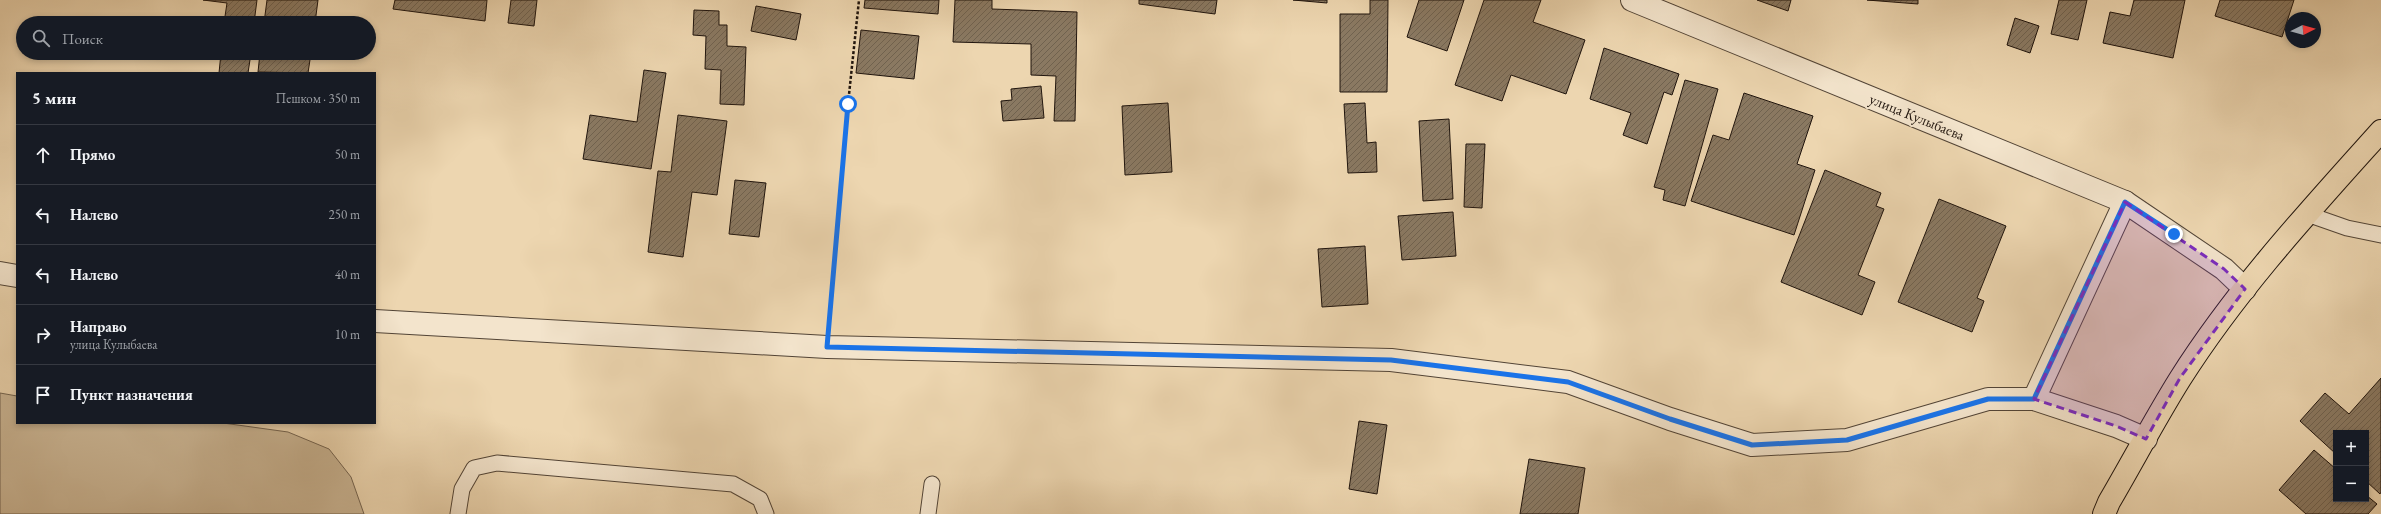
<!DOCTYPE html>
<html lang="ru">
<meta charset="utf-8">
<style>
:root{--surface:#171b24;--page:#242831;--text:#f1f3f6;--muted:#9ea1a6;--line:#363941}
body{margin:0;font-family:"EB Garamond",serif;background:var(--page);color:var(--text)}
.controls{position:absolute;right:12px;bottom:12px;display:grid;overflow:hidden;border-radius:0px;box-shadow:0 2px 6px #0003}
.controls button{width:36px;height:36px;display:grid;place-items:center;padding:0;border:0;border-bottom:1px solid var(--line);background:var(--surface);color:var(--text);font:20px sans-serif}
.compass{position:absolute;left:2285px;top:12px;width:36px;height:36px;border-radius:50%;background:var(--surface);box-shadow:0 2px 6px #0003;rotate:85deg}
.stop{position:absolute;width:12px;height:12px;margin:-9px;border:3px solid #1a73e8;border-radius:50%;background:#fff}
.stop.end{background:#1a73e8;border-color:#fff;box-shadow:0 1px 4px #0008}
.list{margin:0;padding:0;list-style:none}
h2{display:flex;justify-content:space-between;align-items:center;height:52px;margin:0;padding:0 16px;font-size:17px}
h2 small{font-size:13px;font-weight:400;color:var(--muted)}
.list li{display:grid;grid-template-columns:26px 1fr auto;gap:12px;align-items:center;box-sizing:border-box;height:60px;padding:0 16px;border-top:1px solid var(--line)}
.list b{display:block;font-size:15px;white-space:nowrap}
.list p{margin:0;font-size:13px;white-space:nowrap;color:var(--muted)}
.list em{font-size:13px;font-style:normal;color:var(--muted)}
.icon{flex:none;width:22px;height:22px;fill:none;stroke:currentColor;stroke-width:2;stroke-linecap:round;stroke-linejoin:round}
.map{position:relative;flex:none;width:2381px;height:514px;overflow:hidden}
.search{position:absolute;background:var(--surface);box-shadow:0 2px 6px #0003;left:16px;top:16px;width:360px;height:44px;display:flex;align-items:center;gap:10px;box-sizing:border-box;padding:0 14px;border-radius:22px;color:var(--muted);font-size:15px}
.panel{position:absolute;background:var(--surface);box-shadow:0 2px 6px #0003;left:16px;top:72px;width:360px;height:352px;border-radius:0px}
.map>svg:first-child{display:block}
.pitch{fill:#cab594;stroke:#746450}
.building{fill:url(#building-hatch);stroke:#1f140d}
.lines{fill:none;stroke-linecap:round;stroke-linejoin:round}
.service-casing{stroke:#524436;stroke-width:17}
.minor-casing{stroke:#524436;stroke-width:24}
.primary-casing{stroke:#1f140d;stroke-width:24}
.path{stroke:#1f140d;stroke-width:2.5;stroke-dasharray:3 2;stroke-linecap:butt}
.service{stroke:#f3e4cc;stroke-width:15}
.minor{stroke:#f3e4cc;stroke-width:22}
.primary{stroke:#edd6b0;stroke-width:22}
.route{stroke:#1a73e8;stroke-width:5}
.marked{fill:#7b2cbf;fill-opacity:0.2;stroke:#7b2cbf;stroke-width:3;stroke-dasharray:8 5;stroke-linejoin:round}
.labels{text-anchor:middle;stroke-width:4;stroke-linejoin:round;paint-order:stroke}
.street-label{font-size:15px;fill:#1f140d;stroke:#f3e4cc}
</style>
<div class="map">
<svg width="2381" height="514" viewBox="0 0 2381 514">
<defs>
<pattern id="building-hatch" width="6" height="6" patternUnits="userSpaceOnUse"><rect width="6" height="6" fill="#8a7962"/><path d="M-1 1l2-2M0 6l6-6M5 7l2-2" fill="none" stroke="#70624f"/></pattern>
</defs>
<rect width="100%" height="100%" fill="#edd6b0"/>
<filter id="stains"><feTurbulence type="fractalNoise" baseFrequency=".005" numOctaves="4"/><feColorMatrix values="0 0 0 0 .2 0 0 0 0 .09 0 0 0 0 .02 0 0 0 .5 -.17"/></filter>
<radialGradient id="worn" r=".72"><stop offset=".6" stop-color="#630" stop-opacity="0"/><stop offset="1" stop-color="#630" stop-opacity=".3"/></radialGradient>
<polygon class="pitch" points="0,393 17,396 17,423 223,423 288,432 329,449 351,477 364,514 0,514"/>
<g class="building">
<polygon points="203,0 257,0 254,23 224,23 227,3"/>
<polygon points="267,0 318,0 315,23 264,23"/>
<polygon points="395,0 487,0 485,21 393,9"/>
<polygon points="511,0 537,0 534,26 508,23"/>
<polygon points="865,0 939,0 938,14 864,8"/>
<polygon points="955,0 992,0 992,9 1077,12 1075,121 1054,121 1056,76 1031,75 1031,44 953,42"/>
<polygon points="1139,0 1217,0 1215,14 1139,4"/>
<polygon points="1293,0 1327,0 1327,3"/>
<polygon points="1370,0 1388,0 1387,92 1340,92 1340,14 1370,14"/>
<polygon points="1419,0 1464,0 1447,51 1407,37"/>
<polygon points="1484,0 1541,0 1533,22 1585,40 1566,94 1511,75 1502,101 1455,85"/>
<polygon points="1757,0 1791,0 1788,11"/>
<polygon points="1867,0 1918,0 1918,4"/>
<polygon points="2059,0 2087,0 2078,40 2051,34"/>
<polygon points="2134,0 2185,0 2173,58 2103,43 2110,12 2130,16"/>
<polygon points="2220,0 2294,0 2282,37 2215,16"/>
<polygon points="756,6 801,14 796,40 751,31"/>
<polygon points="694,10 719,11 719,25 727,25 727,46 746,47 744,105 720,104 721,70 705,69 706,36 693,35"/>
<polygon points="2015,18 2039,26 2030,53 2007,45"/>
<polygon points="861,30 919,36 914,79 856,73"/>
<polygon points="1604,48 1679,74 1672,95 1664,92 1647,144 1623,135 1631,113 1590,99"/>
<polygon points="221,53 251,53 248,73 219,73"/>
<polygon points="260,53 311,53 308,73 258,72"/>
<polygon points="644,70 666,73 651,169 583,159 590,115 637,122"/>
<polygon points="1685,80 1718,89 1685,206 1663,200 1665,190 1654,187"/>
<polygon points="1041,86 1044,118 1003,121 1001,101 1012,100 1011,89"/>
<polygon points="1744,93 1813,116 1797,164 1815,170 1794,235 1691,201 1713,135 1729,140"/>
<polygon points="1168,103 1172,172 1125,175 1122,106"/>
<polygon points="1365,103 1367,143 1376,142 1377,172 1348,173 1344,104"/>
<polygon points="678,115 727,121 717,195 692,192 683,257 648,252 658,171 671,172"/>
<polygon points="1449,119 1453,199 1423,201 1419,121"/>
<polygon points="1466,144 1485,144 1482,208 1464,207"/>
<polygon points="1825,170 1881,193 1876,206 1884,209 1858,275 1875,282 1862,315 1781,282"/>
<polygon points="735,180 766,183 759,237 729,234"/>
<polygon points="1939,199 2006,226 1977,298 1984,301 1972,332 1898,302"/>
<polygon points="1453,212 1456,256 1402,260 1398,216"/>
<polygon points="1365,246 1368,304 1322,307 1318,249"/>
<polygon points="2381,378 2381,492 2380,494 2366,481 2366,433 2336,433 2336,454 2300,421 2325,393 2349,414"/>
<polygon points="1359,421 1387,425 1377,494 1349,489"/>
<polygon points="2314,450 2336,469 2336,499 2366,499 2366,495 2377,504 2368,514 2306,514 2279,490"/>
<polygon points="1529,459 1585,468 1578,514 1520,514"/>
</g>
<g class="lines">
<g class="service-casing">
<g id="service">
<polyline points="2307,214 2347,228 2381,235"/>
<polyline points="458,514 462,489 474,468 497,463 733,484 760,499 766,514"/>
<polyline points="928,514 932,484"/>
</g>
</g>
<g class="minor-casing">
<g id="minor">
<polyline points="1632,0 2125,202 2224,269 2245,289"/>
<polyline points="0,273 17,276"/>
<polyline points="375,321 827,347 1391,360 1568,382 1670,419 1752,445 1847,440 1988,399 2034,399 2116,426 2146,439"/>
<polyline points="2034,399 2125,202"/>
</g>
</g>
<g class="primary-casing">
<path id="primary" d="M2104 514 2109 502C2133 461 2155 419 2180 379 2237 289 2310 210 2381 131"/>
</g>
<polyline class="path" points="830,318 848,104 859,0"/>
<use href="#service" class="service"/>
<use href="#minor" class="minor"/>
<use href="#primary" class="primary"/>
</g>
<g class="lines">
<polyline class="route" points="848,104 827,347 1391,360 1568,382 1670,419 1752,445 1847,440 1988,399 2034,399 2125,202 2174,234"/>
</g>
<path class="marked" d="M2125 202 2224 269 2245 289 2180 378 2146 439 2116 426 2034 399Z"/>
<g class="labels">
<g class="street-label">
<text transform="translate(1917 117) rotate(22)" y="5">улица Кулыбаева</text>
</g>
</g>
<rect width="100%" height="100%" filter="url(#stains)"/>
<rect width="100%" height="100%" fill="url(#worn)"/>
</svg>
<div class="controls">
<button>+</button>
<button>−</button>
</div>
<svg class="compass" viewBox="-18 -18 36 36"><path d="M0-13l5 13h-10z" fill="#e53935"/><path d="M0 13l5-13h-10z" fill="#9ea1a6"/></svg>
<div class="stop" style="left:848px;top:104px"></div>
<div class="stop end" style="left:2174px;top:234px"></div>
<div class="search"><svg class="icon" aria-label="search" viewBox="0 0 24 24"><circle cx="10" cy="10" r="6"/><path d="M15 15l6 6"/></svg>Поиск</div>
<section class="panel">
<h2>5 мин<small>Пешком · 350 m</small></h2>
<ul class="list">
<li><svg class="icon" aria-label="ahead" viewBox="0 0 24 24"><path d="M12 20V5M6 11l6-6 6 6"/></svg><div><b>Прямо</b></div><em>50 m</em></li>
<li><svg class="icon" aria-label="left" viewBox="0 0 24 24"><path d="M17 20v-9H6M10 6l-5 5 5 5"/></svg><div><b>Налево</b></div><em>250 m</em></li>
<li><svg class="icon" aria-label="left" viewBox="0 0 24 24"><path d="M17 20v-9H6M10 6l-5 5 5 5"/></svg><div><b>Налево</b></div><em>40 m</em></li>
<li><svg class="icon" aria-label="right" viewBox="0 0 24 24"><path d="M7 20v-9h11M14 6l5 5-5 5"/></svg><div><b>Направо</b><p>улица Кулыбаева</p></div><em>10 m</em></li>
<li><svg class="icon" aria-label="arrive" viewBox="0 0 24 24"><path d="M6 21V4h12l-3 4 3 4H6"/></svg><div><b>Пункт назначения</b></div></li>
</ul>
</section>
</div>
